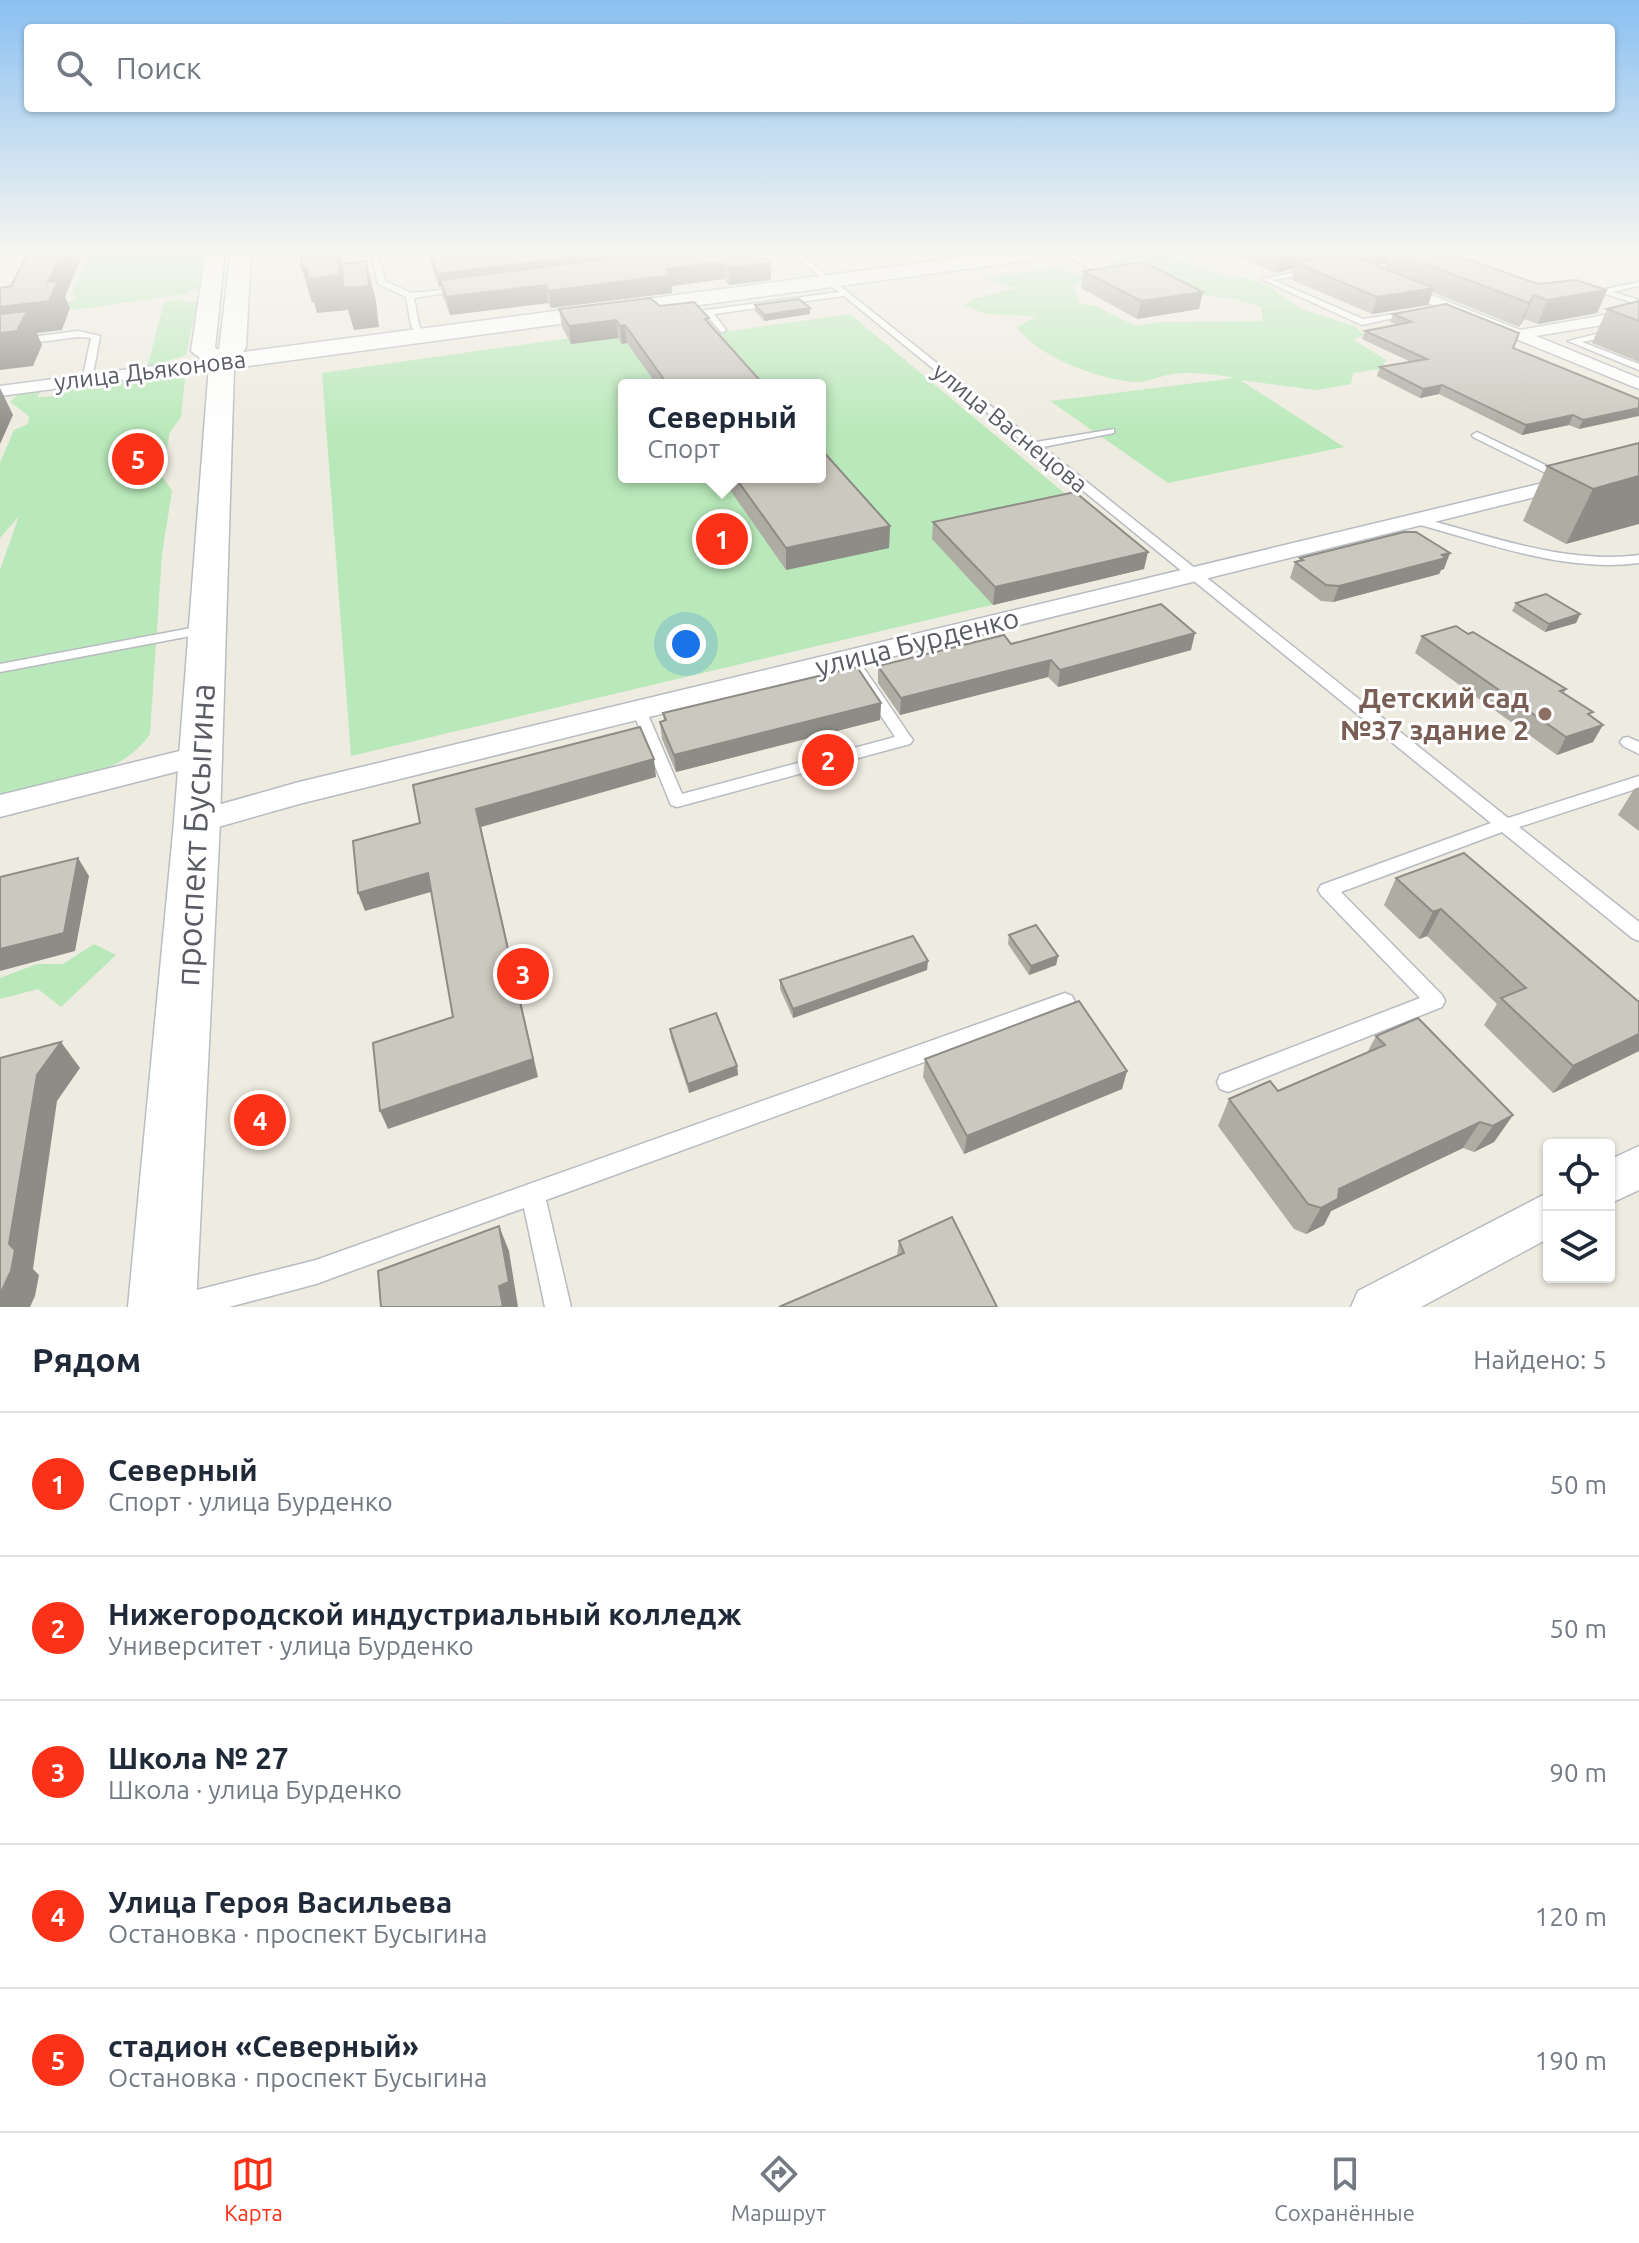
<!DOCTYPE html>
<html lang="ru">
<meta charset="utf-8">
<style>
:root{--surface:#fff;--page:#f6f6f7;--text:#1f2937;--muted:#747a83;--line:#e0e1e3;--accent:#fb3118}
body{margin:0;font-family:Ubuntu,sans-serif;background:var(--page);color:var(--text)}
.controls{position:absolute;right:24px;bottom:24px;display:grid;overflow:hidden;border-radius:8px;box-shadow:0 2px 6px #0004}
.controls button{width:72px;height:72px;display:grid;place-items:center;padding:0;border:0;border-bottom:2px solid var(--line);background:var(--surface);color:var(--text);font:40px sans-serif}
.you{position:absolute;left:686px;top:644px;width:28px;height:28px;margin:-20px;border:6px solid #fff;border-radius:50%;background:#1a73e8;box-shadow:0 0 0 12px #1a73e833}
.badge{display:grid;place-items:center;width:52px;height:52px;border-radius:50%;background:var(--accent);color:#fff;font-size:26px;font-weight:700}
.pin{position:absolute;translate:-50% -50%;border:4px solid #fff;box-shadow:0 2px 8px #0006}
.popup{position:absolute;left:618px;top:379px;width:208px;height:104px;box-sizing:border-box;display:grid;place-content:center;border-radius:8px;background:var(--surface);filter:drop-shadow(0 2px 6px #0005);font-size:26px;white-space:nowrap;color:var(--muted)}
.popup b{font-size:30px;color:var(--text)}
.popup::after{content:'';position:absolute;left:50%;top:100%;margin-left:-16px;border:16px solid transparent;border-top-color:var(--surface)}
.list{margin:0;padding:0;list-style:none}
h2{display:flex;justify-content:space-between;align-items:center;height:104px;margin:0;padding:0 32px;font-size:34px}
h2 small{font-size:26px;font-weight:400;color:var(--muted)}
.list li{display:grid;grid-template-columns:52px 1fr auto;gap:24px;align-items:center;box-sizing:border-box;height:144px;padding:0 32px;border-top:2px solid var(--line)}
.list b{display:block;font-size:30px;white-space:nowrap}
.list p{margin:0;font-size:26px;white-space:nowrap;color:var(--muted)}
.list em{font-size:26px;font-style:normal;color:var(--muted)}
.icon{flex:none;width:44px;height:44px;fill:none;stroke:currentColor;stroke-width:2;stroke-linecap:round;stroke-linejoin:round}
.map{position:relative;flex:none;width:1639px;height:1307px;overflow:hidden}
.search{position:absolute;background:var(--surface);box-shadow:0 2px 6px #0004;left:24px;right:24px;top:24px;height:88px;display:flex;align-items:center;gap:20px;box-sizing:border-box;padding:0 28px;border-radius:8px;color:var(--muted);font-size:30px}
.sheet{height:824px;background:var(--surface)}
nav{display:flex;justify-content:space-around;align-items:center;box-sizing:border-box;height:112px;border-top:2px solid var(--line);background:var(--surface);font-size:22px;color:var(--muted)}
nav a{display:grid;justify-items:center;gap:4px}
nav .on{color:var(--accent)}
.map>svg:first-child{display:block}
.green{fill:#b9e9ba;fill-rule:evenodd}
.lines{fill:none;stroke-linecap:round;stroke-linejoin:round}
.lane-casing{stroke:#b8bbc1;stroke-width:3}
.street-casing{stroke:#b8bbc1;stroke-width:3}
.secondary-casing{stroke:#b9bdc4;stroke-width:3}
.lane{fill:#fff;fill-rule:evenodd}
.street{fill:#fff;fill-rule:evenodd}
.secondary{fill:#fff;fill-rule:evenodd}
.wall{fill:#afaca4;fill-rule:evenodd}
.shaded-wall{fill:#8e8c86}
.building{fill:#cbc8bf;stroke:#8e8c86;stroke-width:2}
.education-dot{fill:#8d6e63;stroke:#fff;stroke-width:3}
.labels{text-anchor:middle;stroke-width:6;stroke-linejoin:round;paint-order:stroke}
.far-street-label{font-size:24px;fill:#595d63;stroke:#fff}
.street-label{font-size:28px;fill:#595d63;stroke:#fff}
.education-label{font-size:28px;font-weight:bold;fill:#785e54;stroke:#fff;text-anchor:end}
.near-street-label{font-size:34px;fill:#595d63;stroke:#fff}
</style>
<div class="map">
<svg width="1639" height="1307" viewBox="0 0 1639 1307">
<rect width="100%" height="100%" fill="#eeebe0"/>
<g class="green">
<polygon points="92,250 205,250 199,288 184,294 74,310 66,305 76,298 72,292"/>
<path d="M1160 253 1221 275 1250 279 1269 286 1301 309 1356 327 1364 335 1354 340 1386 360 1381 369 1353 373 1351 384 1317 390 1240 380 1344 447 1168 483 1050 401 1235 378C1212 374 1190 371 1167 375 1158 377 1147 382 1137 382 1102 381 1036 356 1017 327L1036 316 985 314 964 305 973 299 1016 288 984 278 1057 268 1093 280 1073 284 1079 303 1096 306 1136 326 1160 322 1262 321V308L1237 299 1179 293 1127 276 1108 265 1120 258Z"/>
<polygon points="179,300 197,303 186,355 147,368 164,302"/>
<path d="M850 314 1081 507 1073 509 1144 569 351 756 322 373 696 320 709 334ZM624 385H820V477H624Z"/>
<path d="M168 374 185 379 181 417 170 432 162 476 172 491 162 554 150 734C119 780 51 783 0 794V570L19 516 0 538V463L14 430 28 424 29 416 10 402 20 393 41 391 37 397 58 396 62 386Z"/>
<polygon points="94,944 116,955 61,1007 38,989 0,999 0,978 37,964 63,964"/>
</g>
<g class="lines">
<g class="lane-casing">
<g id="lane">
<polygon points="263,250 285,250 241,256 237,254"/>
<polygon points="370,250 377,250 385,281 411,293 462,288 466,290 414,298 419,325 424,335 417,337 411,325 406,297 378,284"/>
<polygon points="760,250 780,250 740,256 736,254"/>
<polygon points="787,250 795,250 1036,442 1114,429 1114,433 1043,447 1508,818 1639,776 1639,788 1519,827 1639,922 1639,941 1632,938 1502,832 1341,892 1442,995 1445,1001 1442,1007 1228,1092 1220,1089 1217,1082 1220,1075 1420,998 1321,895 1318,890 1321,885 1491,823 844,296 714,314 726,330 722,333 706,315 684,317 680,315 684,313 839,292"/>
<polygon points="859,250 906,250 870,256"/>
<polygon points="1057,250 1066,250 1117,278 1110,280"/>
<polygon points="1626,250 1639,250 1639,254 1627,252"/>
<polygon points="1310,269 1314,271 1313,273 1273,280 1363,319 1408,312 1412,314 1362,325 1261,279"/>
<polygon points="1639,282 1639,286 1613,292 1639,300 1639,305 1603,293 1590,295 1586,293"/>
<polygon points="1613,330 1616,331 1616,335 1582,342 1639,364 1639,370 1568,341"/>
<polygon points="78,331 100,336 92,380 87,383 82,380 91,338 78,337 0,347 0,341"/>
<polygon points="1477,432 1566,475 1568,477 1566,479 1558,479 1473,437 1472,435"/>
<path d="M1417 517C1489 535 1564 565 1639 555V563C1563 573 1485 542 1413 523V519Z"/>
<polygon points="207,625 212,626 214,629 212,632 0,672 0,664"/>
<polygon points="850,654 855,655 910,736 913,740 910,744 677,807 671,805 632,710 634,707 639,705 646,710 682,794 895,737 843,658"/>
<polygon points="1628,737 1639,742 1639,754 1623,746 1620,742 1623,738"/>
<polygon points="1065,993 1072,996 1075,1002 1072,1008 546,1200 571,1307 545,1307 524,1208 316,1284 229,1307 168,1307 172,1298 181,1294 316,1260"/>
</g>
</g>
<g class="street-casing">
<g id="street">
<polygon points="1398,282 1520,330 1639,309 1639,319 1536,336 1639,378 1639,389 1393,289 1393,283"/>
<polygon points="222,357 228,358 228,366 0,396 0,386"/>
<polygon points="1568,477 1578,483 1575,487 299,804 197,833 186,830 181,822 186,814 299,782"/>
<polygon points="200,746 210,749 215,756 210,763 0,817 0,795"/>
<polygon points="1639,1146 1639,1190 1609,1204 1609,1160"/>
<polygon points="1549,1192 1549,1238 1421,1307 1351,1307 1358,1291"/>
</g>
</g>
<g class="secondary-casing">
<polygon id="secondary" points="206,250 225,250 215,348 219,350 231,250 251,250 246,347 243,352 1020,250 1072,250 1062,256 234,368 220,822 196,1307 128,1307 174,822 209,365 191,351"/>
</g>
<use href="#lane" class="lane"/>
<use href="#street" class="street"/>
<use href="#secondary" class="secondary"/>
</g>
<g class="wall">
<polygon points="395,250 756,250 771,263 771,280 729,285 724,279 672,286 672,293 551,308 548,303 450,315 443,297 441,286 439,287 427,253 397,256"/>
<path d="M1222 250H1441L1538 284 1607 290 1597 313 1538 324 1524 319 1519 327 1432 292 1428 305 1372 314 1292 280 1295 268 1276 273ZM1325 250 1334 253 1324 256ZM1387 263 1385 269 1375 265Z"/>
<polygon points="1083,271 1199,309 1137,319 1081,288"/>
<polygon points="1639,298 1639,362 1592,343 1607,309 1637,302"/>
<polygon points="755,305 810,308 810,314 764,321 755,311"/>
<polygon points="660,306 709,324 764,385 657,385 627,343 622,344 618,338 571,344 562,327 559,309"/>
<polygon points="1393,314 1513,348 1639,399 1579,429 1569,425 1522,435 1439,394 1420,398 1377,376 1380,367 1411,362 1362,339 1365,331 1397,325 1390,322"/>
<polygon points="1639,443 1566,544 1523,521 1547,466"/>
<polygon points="721,477 820,477 890,526 889,548 786,570"/>
<polygon points="933,522 1144,569 993,605 932,539"/>
<polygon points="1300,558 1444,569 1441,570 1439,574 1333,602 1321,601 1290,578 1295,562 1299,561"/>
<polygon points="1516,603 1580,614 1576,623 1545,632 1512,611"/>
<polygon points="1468,634 1566,689 1564,693 1591,716 1593,742 1557,755 1415,653 1422,636"/>
<polygon points="1011,644 1191,650 1058,687 1048,677 900,715 878,683 878,666"/>
<polygon points="881,703 880,720 676,772 662,739 660,722 664,721 663,713"/>
<polygon points="1639,787 1639,831 1618,815 1634,789"/>
<polygon points="1396,878 1639,1002 1639,1051 1553,1093 1484,1025 1497,1004 1427,936 1419,939 1384,905"/>
<polygon points="1009,935 1058,956 1056,965 1029,975 1008,944"/>
<polygon points="927,970 793,1018 780,989 780,980"/>
<polygon points="670,1029 737,1066 738,1075 689,1093 671,1038"/>
<polygon points="1376,1036 1513,1115 1494,1142 1474,1152 1463,1148 1331,1211 1324,1225 1306,1234 1294,1229 1218,1126 1229,1099 1278,1091 1367,1053"/>
<polygon points="925,1059 1127,1071 1122,1089 964,1154 923,1077"/>
<polygon points="899,1241 997,1307 897,1256"/>
</g>
<g class="shaded-wall">
<polygon points="63,250 84,250 65,297 70,308 62,330 37,333 42,345 33,366 0,370 0,307 48,282"/>
<polygon points="336,250 341,250 346,288 366,261 376,301 379,327 354,330 348,310 317,313 314,302 312,303 302,269 307,268"/>
<polygon points="396,250 426,250 427,253 397,256"/>
<polygon points="630,250 730,250 440,280 441,286 439,287 437,274"/>
<polygon points="1307,250 1325,250 1322,262 1296,263 1295,268 1276,273 1280,256"/>
<polygon points="1372,250 1407,250 1391,251 1387,263 1367,266"/>
<polygon points="723,262 724,279 672,286 672,293 551,308 549,291 666,269"/>
<polygon points="771,263 771,280 729,285 729,268"/>
<polygon points="546,285 548,303 450,315 446,297"/>
<polygon points="1434,288 1428,305 1372,314 1377,297"/>
<polygon points="1607,290 1597,313 1538,324 1547,300"/>
<polygon points="1203,292 1199,309 1137,319 1141,301"/>
<polygon points="1534,295 1524,319 1519,327 1529,303"/>
<polygon points="810,308 810,314 764,321 764,315"/>
<polygon points="616,320 618,338 571,344 569,326"/>
<polygon points="625,325 627,343 622,344 620,326"/>
<polygon points="1442,385 1439,394 1420,398 1423,389"/>
<polygon points="0,388 13,415 0,444"/>
<polygon points="1639,408 1639,416 1579,429 1583,420"/>
<polygon points="1573,415 1569,425 1522,435 1526,425"/>
<polygon points="1639,476 1639,524 1566,544 1593,489"/>
<polygon points="890,526 889,548 786,570 786,548"/>
<polygon points="1148,552 1144,569 993,605 995,587"/>
<polygon points="1450,553 1444,569 1441,570 1439,574 1333,602 1339,586"/>
<polygon points="1580,614 1576,623 1545,632 1549,624"/>
<polygon points="1195,633 1191,650 1058,687 1060,670"/>
<polygon points="1051,660 1048,677 900,715 901,698"/>
<polygon points="881,703 880,720 676,772 674,755"/>
<polygon points="1603,725 1593,742 1557,755 1566,737"/>
<polygon points="654,759 656,777 481,827 538,1077 388,1129 380,1111 533,1059 476,809"/>
<polygon points="78,858 89,876 75,951 0,971 0,949"/>
<polygon points="428,873 434,891 365,911 358,893"/>
<polygon points="1441,909 1427,936 1419,939 1433,912"/>
<polygon points="1058,956 1056,965 1029,975 1031,966"/>
<polygon points="928,961 927,970 793,1018 793,1009"/>
<polygon points="1639,1034 1639,1051 1553,1093 1573,1066"/>
<polygon points="61,1042 80,1068 57,1101 33,1269 39,1275 35,1296 30,1307 0,1307 0,1290 9,1244 37,1075"/>
<polygon points="737,1066 738,1075 689,1093 688,1084"/>
<polygon points="1127,1071 1122,1089 964,1154 967,1136"/>
<polygon points="1513,1115 1494,1142 1474,1152 1493,1126"/>
<polygon points="1480,1122 1463,1148 1331,1211 1324,1225 1306,1234 1321,1208 1339,1189"/>
<polygon points="499,1226 509,1251 518,1307 503,1307 499,1286"/>
</g>
<g class="building">
<polygon points="30,250 63,250 48,282 58,281 49,301 0,307 0,288 11,286"/>
<polygon points="301,250 336,250 340,275 308,279 307,268 302,269"/>
<polygon points="428,250 630,250 437,274"/>
<polygon points="679,250 756,250 771,263 729,268 723,262 666,269 671,275 549,291 546,285 446,297 440,280"/>
<polygon points="1266,250 1307,250 1280,256"/>
<polygon points="1403,250 1441,250 1538,284 1576,280 1607,290 1547,300 1534,295 1529,303 1391,251"/>
<polygon points="1342,252 1434,288 1377,297 1296,263"/>
<polygon points="366,261 369,286 343,288 342,264"/>
<polygon points="1143,262 1203,292 1141,301 1083,271"/>
<polygon points="650,298 660,306 694,302 709,318 705,319 764,385 668,385 625,325 620,326 616,320 569,326 559,309"/>
<polygon points="799,299 810,308 764,315 755,305"/>
<polygon points="1639,301 1639,321 1607,309"/>
<polygon points="1446,304 1519,333 1513,348 1639,399 1639,408 1583,420 1573,415 1526,425 1442,385 1423,389 1380,367 1427,359 1365,331 1412,322 1393,314"/>
<polygon points="27,311 17,331 0,333 0,314"/>
<polygon points="1639,443 1639,476 1593,489 1547,466"/>
<polygon points="820,448 890,526 786,548 735,477 820,477"/>
<polygon points="1075,492 1148,552 995,587 933,522"/>
<polygon points="1404,532 1416,532 1450,553 1442,555 1446,558 1339,586 1326,585 1295,562 1303,560 1300,558"/>
<polygon points="1546,594 1580,614 1549,624 1516,603"/>
<polygon points="1161,604 1195,633 1060,670 1051,660 901,698 878,666 1004,635 1011,644"/>
<polygon points="1456,626 1468,634 1473,632 1566,689 1560,691 1593,712 1588,714 1603,725 1566,737 1422,636"/>
<polygon points="857,667 881,703 674,755 660,722 666,720 663,713"/>
<polygon points="640,727 654,759 476,809 533,1059 380,1111 373,1043 453,1017 428,873 358,893 353,841 420,823 413,785"/>
<polygon points="1464,853 1639,1002 1639,1034 1573,1066 1501,998 1526,988 1441,909 1433,912 1396,878"/>
<polygon points="78,858 64,933 0,949 0,877"/>
<polygon points="1036,925 1058,956 1031,966 1009,935"/>
<polygon points="913,936 928,961 793,1009 780,980"/>
<polygon points="1079,1001 1127,1071 967,1136 925,1059"/>
<polygon points="716,1013 737,1066 688,1084 670,1029"/>
<polygon points="1418,1018 1513,1115 1493,1126 1480,1122 1339,1189 1338,1199 1321,1208 1308,1204 1229,1099 1270,1081 1278,1091 1385,1045 1376,1036"/>
<polygon points="61,1042 37,1075 9,1244 15,1250 11,1271 2,1290 0,1290 0,1058"/>
<polygon points="952,1217 997,1307 779,1307 904,1253 899,1241"/>
<polygon points="499,1226 509,1282 499,1286 503,1307 381,1307 378,1271"/>
</g>
<linearGradient id="sky" x2="0" y2="1"><stop stop-color="#8ac0f1"/><stop offset="0.58" stop-color="#f7f6f1"/><stop offset="1" stop-color="#f7f6f1" stop-opacity="0"/></linearGradient>
<rect width="1639" height="433" fill="url(#sky)"/>
<circle class="education-dot" cx="1545" cy="714" r="8"/>
<g class="labels">
<g class="far-street-label">
<text transform="translate(150 371) rotate(-7)" y="8">улица Дьяконова</text>
<text transform="translate(1010 428) rotate(39)" y="8">улица Васнецова</text>
</g>
<g class="street-label">
<text transform="translate(917 642) rotate(-14)" y="10">улица Бурденко</text>
</g>
<g class="education-label">
<text x="1529" y="708">Детский сад<tspan x="1529" dy="32">№37 здание 2</tspan></text>
</g>
<g class="near-street-label">
<text transform="translate(195 835) rotate(-87)" y="12">проспект Бусыгина</text>
</g>
</g>
</svg>
<div class="controls">
<button><svg class="icon" aria-label="locate" viewBox="0 0 24 24"><circle cx="12" cy="12" r="6"/><path d="M12 2v4M12 18v4M2 12h4M18 12h4"/></svg></button>
<button><svg class="icon" aria-label="layers" viewBox="0 0 24 24"><path d="M12 4l9 5-9 5-9-5zM3 14l9 5 9-5"/></svg></button>
</div>
<div class="you"></div>
<div class="pin badge" style="left:722px;top:539px">1</div>
<div class="popup"><b>Северный</b>Спорт</div>
<div class="pin badge" style="left:828px;top:760px">2</div>
<div class="pin badge" style="left:523px;top:974px">3</div>
<div class="pin badge" style="left:260px;top:1120px">4</div>
<div class="pin badge" style="left:138px;top:459px">5</div>
<div class="search"><svg class="icon" aria-label="search" viewBox="0 0 24 24"><circle cx="10" cy="10" r="6"/><path d="M15 15l6 6"/></svg>Поиск</div>
</div>
<section class="sheet">
<h2>Рядом<small>Найдено: 5</small></h2>
<ul class="list">
<li><span class="badge">1</span><div><b>Северный</b><p>Спорт · улица Бурденко</p></div><em>50 m</em></li>
<li><span class="badge">2</span><div><b>Нижегородской индустриальный колледж</b><p>Университет · улица Бурденко</p></div><em>50 m</em></li>
<li><span class="badge">3</span><div><b>Школа № 27</b><p>Школа · улица Бурденко</p></div><em>90 m</em></li>
<li><span class="badge">4</span><div><b>Улица Героя Васильева</b><p>Остановка · проспект Бусыгина</p></div><em>120 m</em></li>
<li><span class="badge">5</span><div><b>стадион «Северный»</b><p>Остановка · проспект Бусыгина</p></div><em>190 m</em></li>
</ul>
</section>
<nav>
<a class="on"><svg class="icon" aria-label="map" viewBox="0 0 24 24"><path d="M3 6l6-2 6 2 6-2v14l-6 2-6-2-6 2zM9 4v14M15 6v14"/></svg>Карта</a>
<a><svg class="icon" aria-label="directions" viewBox="0 0 24 24"><path d="M12 3l9 9-9 9-9-9zM9 14v-3h6M13 9l2 2-2 2"/></svg>Маршрут</a>
<a><svg class="icon" aria-label="saved" viewBox="0 0 24 24"><path d="M7 4h10v16l-5-4-5 4z"/></svg>Сохранённые</a>
</nav>
